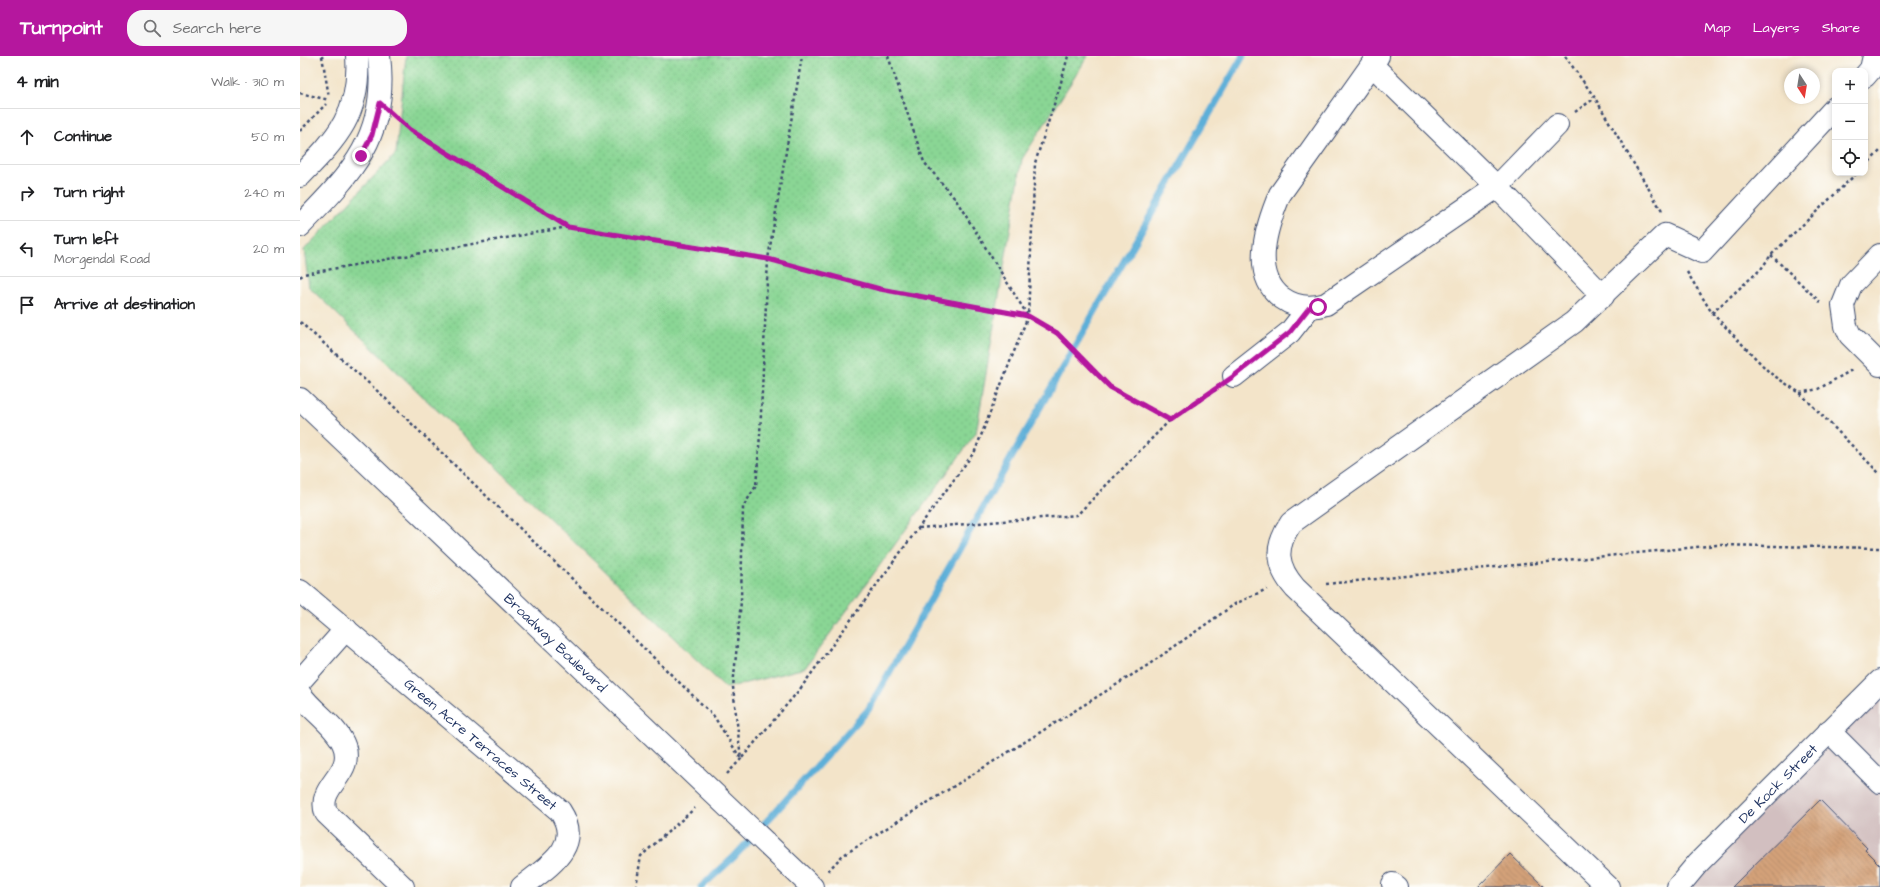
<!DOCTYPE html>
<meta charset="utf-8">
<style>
:root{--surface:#fff;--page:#f6f6f6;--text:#202124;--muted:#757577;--line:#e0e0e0;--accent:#b5179e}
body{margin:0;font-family:"Architects Daughter",sans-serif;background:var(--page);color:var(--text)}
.controls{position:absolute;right:12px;top:12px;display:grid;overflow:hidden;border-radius:8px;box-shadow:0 2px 6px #0003}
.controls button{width:36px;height:36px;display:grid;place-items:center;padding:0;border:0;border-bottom:1px solid var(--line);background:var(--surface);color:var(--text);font:20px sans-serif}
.compass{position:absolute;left:1484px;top:12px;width:36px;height:36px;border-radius:50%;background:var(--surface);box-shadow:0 2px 6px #0003;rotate:168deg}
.stop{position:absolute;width:12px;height:12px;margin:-9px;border:3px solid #b5179e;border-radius:50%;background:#fff}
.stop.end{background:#b5179e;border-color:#fff;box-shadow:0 1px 4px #0008}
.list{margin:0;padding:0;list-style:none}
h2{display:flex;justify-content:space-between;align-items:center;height:52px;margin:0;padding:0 16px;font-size:17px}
h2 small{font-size:13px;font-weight:400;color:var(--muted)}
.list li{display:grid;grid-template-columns:26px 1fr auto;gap:12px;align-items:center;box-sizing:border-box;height:56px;padding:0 16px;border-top:1px solid var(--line)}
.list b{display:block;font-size:15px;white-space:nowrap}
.list p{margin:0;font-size:13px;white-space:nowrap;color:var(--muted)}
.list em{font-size:13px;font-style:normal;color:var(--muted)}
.icon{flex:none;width:22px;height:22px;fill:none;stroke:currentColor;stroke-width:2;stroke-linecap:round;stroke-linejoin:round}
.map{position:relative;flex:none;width:1580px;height:831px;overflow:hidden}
header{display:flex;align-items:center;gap:24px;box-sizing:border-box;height:56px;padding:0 20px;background:var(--accent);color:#fff}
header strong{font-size:19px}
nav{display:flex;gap:22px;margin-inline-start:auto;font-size:14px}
.search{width:280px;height:36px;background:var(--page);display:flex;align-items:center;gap:10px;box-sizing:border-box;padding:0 14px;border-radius:16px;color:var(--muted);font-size:15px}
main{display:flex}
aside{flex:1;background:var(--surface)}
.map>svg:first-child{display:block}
.industrial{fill:#d2bfc0}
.grass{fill:url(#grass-dots);stroke:#528279}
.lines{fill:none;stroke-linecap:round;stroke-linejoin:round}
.stream{stroke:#5dafd8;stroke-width:7}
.building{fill:url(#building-back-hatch)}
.minor-casing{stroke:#3b4a6e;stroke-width:24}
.major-casing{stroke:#3b4a6e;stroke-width:24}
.path{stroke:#3b4a6e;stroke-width:2.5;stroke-dasharray:3 3;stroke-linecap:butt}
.minor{stroke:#fff;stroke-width:22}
.major{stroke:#fff;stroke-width:22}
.route{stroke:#b5179e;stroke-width:5}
.labels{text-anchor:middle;stroke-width:3.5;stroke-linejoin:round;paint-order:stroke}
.street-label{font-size:14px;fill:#1b2f5e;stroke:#fdfcf7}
</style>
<header>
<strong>Turnpoint</strong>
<div class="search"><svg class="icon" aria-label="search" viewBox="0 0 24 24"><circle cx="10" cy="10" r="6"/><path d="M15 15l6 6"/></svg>Search here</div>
<nav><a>Map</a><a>Layers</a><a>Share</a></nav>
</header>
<main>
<aside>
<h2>4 min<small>Walk · 310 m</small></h2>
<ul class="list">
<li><svg class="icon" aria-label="ahead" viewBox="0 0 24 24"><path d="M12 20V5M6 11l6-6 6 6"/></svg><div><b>Continue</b></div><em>50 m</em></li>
<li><svg class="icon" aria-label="right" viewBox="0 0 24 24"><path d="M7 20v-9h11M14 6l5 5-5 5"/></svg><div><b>Turn right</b></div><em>240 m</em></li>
<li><svg class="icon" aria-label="left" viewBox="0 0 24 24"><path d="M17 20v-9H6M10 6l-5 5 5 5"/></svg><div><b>Turn left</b><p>Morgendal Road</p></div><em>20 m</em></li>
<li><svg class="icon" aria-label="arrive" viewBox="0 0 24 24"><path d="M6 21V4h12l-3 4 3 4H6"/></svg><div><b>Arrive at destination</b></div></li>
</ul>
</aside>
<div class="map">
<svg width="1580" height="831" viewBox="0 0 1580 831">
<defs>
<pattern id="grass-dots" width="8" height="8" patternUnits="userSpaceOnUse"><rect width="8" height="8" fill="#8ad694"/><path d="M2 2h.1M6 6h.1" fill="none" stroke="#76b882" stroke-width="1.8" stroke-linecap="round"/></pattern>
<pattern id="building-back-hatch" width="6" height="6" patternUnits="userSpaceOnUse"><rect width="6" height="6" fill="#d4a279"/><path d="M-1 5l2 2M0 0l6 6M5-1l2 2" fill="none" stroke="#ab8466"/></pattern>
</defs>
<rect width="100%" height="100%" fill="#fdfcf7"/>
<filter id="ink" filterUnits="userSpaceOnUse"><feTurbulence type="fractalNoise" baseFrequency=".025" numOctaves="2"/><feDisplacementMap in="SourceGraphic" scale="8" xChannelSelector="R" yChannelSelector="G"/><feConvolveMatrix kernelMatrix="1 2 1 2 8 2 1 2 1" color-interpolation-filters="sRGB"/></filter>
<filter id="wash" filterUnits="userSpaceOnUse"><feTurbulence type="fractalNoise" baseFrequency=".012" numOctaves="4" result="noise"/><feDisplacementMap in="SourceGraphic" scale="16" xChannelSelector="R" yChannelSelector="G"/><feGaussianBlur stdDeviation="0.9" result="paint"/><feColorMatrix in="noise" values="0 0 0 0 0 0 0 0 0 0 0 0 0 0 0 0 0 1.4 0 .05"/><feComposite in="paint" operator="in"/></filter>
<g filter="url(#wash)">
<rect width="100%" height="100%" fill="#f3e4c9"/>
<polygon class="industrial" points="1580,623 1580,831 1377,831"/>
<polygon class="grass" points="106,0 788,0 722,103 676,377 505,612 426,632 9,231 4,194 96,97"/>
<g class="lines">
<polyline class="stream" points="401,831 434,801 568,654 772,295 943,0"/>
</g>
<g id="blocks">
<g class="building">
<polygon points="1520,744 1567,792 1565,794 1580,809 1580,831 1432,831"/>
<polygon points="1210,798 1244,831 1178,831"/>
</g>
</g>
</g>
<g filter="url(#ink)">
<use href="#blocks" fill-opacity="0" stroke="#3b4a6e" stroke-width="1"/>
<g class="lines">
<g class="minor-casing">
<g id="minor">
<path d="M1078 0 980 138C967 169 950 218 982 242 996 252 1010 253 1026 248L1197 131 1257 69"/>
<polyline points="1072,9 1197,131 1303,240"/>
<polyline points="1565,20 1571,13 1574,0"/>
<path d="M0 120C37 82 61 58 57 0"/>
<path d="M0 170C52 117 89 79 79 0"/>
<polyline points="1580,199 1551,229 1543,249 1546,270 1550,279 1580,309"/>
<polyline points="934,320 990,276 1009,252"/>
<path id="s1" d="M0 535 260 755C284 791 247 811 222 831"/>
<polyline points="0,625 46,573"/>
<path d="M0 638C12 655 34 668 43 687 57 718 16 729 26 757L103 831"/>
<polyline points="1529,675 1580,726"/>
<polyline points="1093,828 1097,831"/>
<path d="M1308 831 995 532C976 510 974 492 991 467L1274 266 1365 179 1402 196 1535 52"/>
<path id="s2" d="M1378 831 1398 807 1580 625"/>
</g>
</g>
<g class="major-casing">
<g id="major">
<path id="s3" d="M0 343 512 831"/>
</g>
</g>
<g class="path">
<polyline points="22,0 29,41"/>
<polyline points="588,0 624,106 656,144 728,260"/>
<polyline points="1265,0 1295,42 1363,157"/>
<polyline points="0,37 29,44"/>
<polyline points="1275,56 1295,42"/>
<polyline points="100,65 110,74 268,171"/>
<polyline points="0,75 26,48"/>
<polyline points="1565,110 1580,95"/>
<polyline points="1471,199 1520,246"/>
<polyline points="1387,216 1412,257 1470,317 1500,337 1580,418"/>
<polyline points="0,221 4,218 268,171 468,203 579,233 728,260 757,277 810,331 870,364 916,333"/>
<polyline points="1412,257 1461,213 1471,199 1557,117"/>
<polyline points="0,266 83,340 413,659 441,703 500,633 675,395 728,260 735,107 760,30 768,0"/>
<polyline points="1500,337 1518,333 1552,314"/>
<polyline points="619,472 777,459 870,364"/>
<polyline points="1026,528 1417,489 1580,492"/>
<polyline points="427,718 441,703 433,631 441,545 443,451 456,430 460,379 468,203 502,0"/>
<polyline points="528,815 542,800 848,609 935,548 967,533"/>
<polyline points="336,831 341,800 395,752"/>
</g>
<use href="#minor" class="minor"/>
<use href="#major" class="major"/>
</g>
</g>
<g class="lines" filter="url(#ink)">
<polyline class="route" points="61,100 72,79 80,47 110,74 268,171 468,203 580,233 728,260 757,277 810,331 870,364 934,320 990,276 1009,252 1018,251"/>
</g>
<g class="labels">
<g class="street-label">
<text dy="5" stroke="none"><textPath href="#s3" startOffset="353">Broadway Boulevard</textPath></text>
<text dy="5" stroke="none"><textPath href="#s1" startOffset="237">Green Acre Terraces Street</textPath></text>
<text dy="5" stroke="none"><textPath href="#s2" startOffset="144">De Kock Street</textPath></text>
</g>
</g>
</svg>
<div class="controls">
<button>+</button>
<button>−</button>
<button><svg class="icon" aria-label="locate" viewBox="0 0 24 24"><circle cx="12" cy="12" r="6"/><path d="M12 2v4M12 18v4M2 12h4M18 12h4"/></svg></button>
</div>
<svg class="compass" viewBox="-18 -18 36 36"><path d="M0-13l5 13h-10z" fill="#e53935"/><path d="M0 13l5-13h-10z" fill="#757577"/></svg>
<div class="stop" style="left:1018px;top:251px"></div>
<div class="stop end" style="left:61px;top:100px"></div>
</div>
</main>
